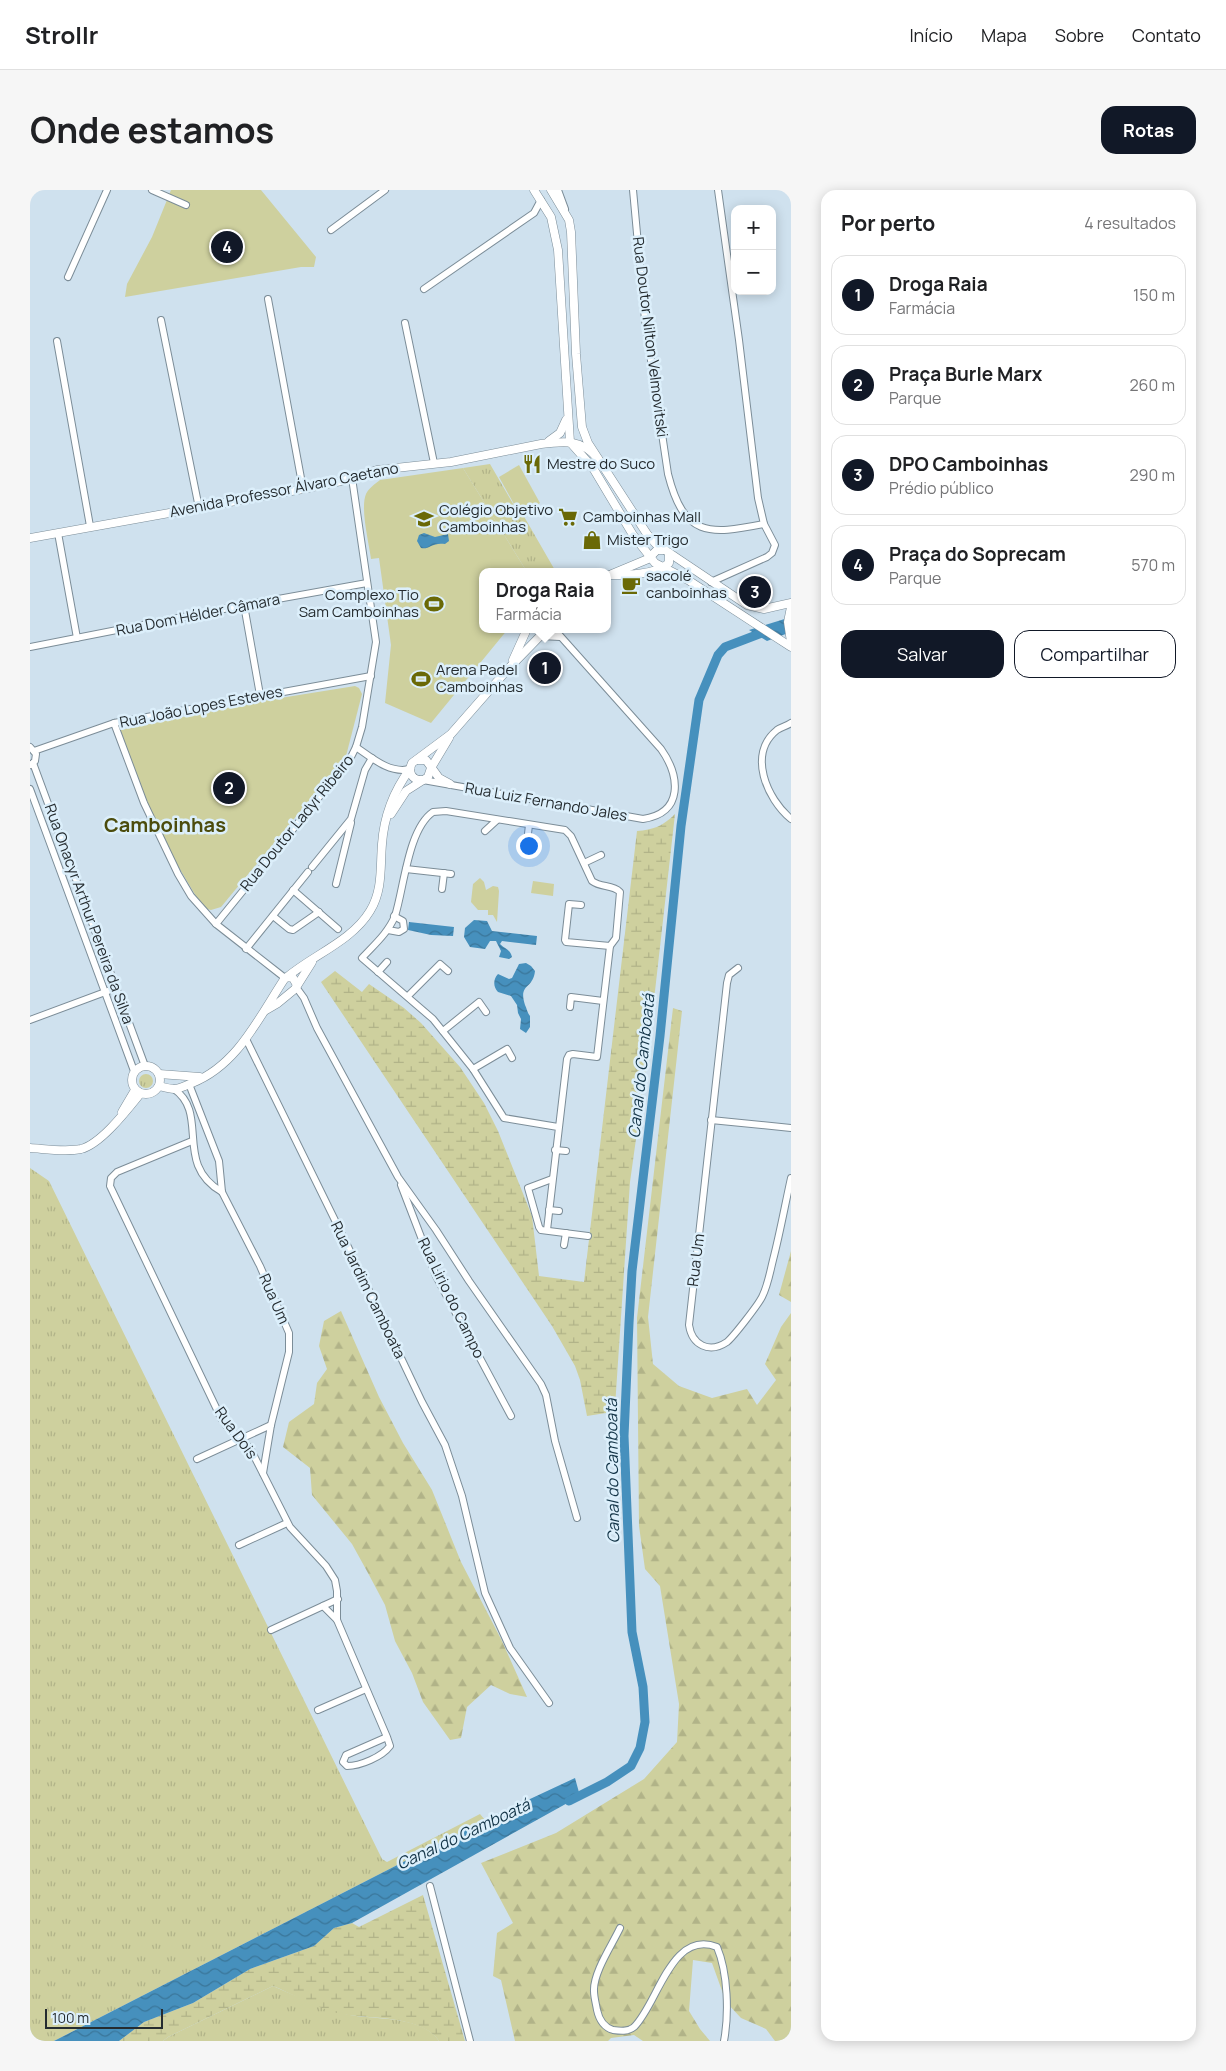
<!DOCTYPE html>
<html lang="pt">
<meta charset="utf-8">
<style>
:root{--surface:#fff;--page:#f6f6f6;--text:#202124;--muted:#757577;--line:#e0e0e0;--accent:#111827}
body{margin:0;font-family:Manrope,sans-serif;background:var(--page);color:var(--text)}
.controls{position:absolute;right:15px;top:15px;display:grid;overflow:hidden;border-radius:10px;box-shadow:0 2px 12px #0003}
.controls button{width:45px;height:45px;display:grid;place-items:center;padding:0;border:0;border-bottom:1px solid var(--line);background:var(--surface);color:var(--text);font:25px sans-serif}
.scale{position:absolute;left:15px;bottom:12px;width:118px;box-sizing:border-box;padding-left:5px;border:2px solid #252c30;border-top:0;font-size:14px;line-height:18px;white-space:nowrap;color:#252c30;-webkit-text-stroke:4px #dceffb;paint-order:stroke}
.you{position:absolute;left:498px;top:655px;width:18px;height:18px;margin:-12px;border:4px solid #fff;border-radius:50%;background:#1a73e8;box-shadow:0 0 0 8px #1a73e833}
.badge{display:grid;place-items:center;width:32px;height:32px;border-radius:50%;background:var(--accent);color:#fff;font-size:16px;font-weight:700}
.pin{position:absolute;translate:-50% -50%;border:2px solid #fff;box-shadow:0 1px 5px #0006}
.popup{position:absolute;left:449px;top:378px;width:132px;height:65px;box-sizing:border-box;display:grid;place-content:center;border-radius:10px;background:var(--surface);filter:drop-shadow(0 1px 4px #0005);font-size:16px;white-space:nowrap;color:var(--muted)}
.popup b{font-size:19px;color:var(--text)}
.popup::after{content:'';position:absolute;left:50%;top:100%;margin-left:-10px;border:10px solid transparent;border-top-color:var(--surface)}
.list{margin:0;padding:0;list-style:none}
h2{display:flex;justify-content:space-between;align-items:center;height:65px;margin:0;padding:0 20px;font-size:21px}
h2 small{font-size:16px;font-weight:400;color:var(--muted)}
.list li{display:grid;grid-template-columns:32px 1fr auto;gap:15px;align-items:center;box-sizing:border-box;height:80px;margin:0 10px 10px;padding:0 10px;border:1px solid var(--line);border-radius:15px}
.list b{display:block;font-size:19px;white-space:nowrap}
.list p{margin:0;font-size:16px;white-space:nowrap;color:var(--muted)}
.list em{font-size:16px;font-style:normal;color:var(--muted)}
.actions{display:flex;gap:10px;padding:15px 20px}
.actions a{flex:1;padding:11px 0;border:1px solid var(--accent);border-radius:15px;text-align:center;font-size:18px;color:var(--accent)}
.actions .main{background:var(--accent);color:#fff}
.map{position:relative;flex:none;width:761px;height:1851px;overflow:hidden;border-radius:15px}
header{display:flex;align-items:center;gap:30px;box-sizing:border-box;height:70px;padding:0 25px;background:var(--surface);border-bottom:1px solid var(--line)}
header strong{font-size:24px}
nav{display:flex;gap:28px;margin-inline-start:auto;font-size:18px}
.intro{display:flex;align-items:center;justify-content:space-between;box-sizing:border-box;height:120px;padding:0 30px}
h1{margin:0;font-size:35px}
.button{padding:12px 22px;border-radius:15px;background:var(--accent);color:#fff;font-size:18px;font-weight:700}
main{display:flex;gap:30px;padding:0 30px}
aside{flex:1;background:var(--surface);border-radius:15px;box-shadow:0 2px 12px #0003}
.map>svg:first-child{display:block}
.grass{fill:url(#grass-tufts)}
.forest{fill:url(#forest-firs)}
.wetland{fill:url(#wetland-marsh)}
.green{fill:#ced09e}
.water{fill:url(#water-waves)}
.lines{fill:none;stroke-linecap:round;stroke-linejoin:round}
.canal{stroke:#4690bd;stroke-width:9}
.minor-casing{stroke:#7c8d98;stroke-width:8}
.tertiary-casing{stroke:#7c8d98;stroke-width:9}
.minor{stroke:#fff;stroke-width:6}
.tertiary{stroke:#fff;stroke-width:8}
.labels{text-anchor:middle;stroke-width:5;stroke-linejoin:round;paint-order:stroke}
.street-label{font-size:15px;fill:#252c30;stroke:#dceffb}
.poi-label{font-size:15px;fill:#252c30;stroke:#dceffb;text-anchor:start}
.water-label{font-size:16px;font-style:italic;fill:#133447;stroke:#dceffb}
.district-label{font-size:20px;font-weight:bold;fill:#4c4c0d;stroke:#dceffb}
</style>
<header>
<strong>Strollr</strong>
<nav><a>Início</a><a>Mapa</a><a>Sobre</a><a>Contato</a></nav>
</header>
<div class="intro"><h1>Onde estamos</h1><a class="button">Rotas</a></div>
<main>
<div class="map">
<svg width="761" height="1851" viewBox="0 0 761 1851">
<defs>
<pattern id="grass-tufts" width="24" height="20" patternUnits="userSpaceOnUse" patternTransform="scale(1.25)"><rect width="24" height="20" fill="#ced09e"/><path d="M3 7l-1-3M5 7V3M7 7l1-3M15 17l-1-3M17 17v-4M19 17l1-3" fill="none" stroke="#b1b388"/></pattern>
<pattern id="forest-firs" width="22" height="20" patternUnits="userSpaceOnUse" patternTransform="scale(1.25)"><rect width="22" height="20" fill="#ced09e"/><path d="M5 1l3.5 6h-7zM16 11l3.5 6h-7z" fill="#b1b388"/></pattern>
<pattern id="wetland-marsh" width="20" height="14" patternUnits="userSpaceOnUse" patternTransform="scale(1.25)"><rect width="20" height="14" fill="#ced09e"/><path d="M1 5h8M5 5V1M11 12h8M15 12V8" fill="none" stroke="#b1b388"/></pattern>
<pattern id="water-waves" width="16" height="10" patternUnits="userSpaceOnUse" patternTransform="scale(1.25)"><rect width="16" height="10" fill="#4690bd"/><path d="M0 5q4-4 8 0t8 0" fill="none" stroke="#3a769a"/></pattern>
</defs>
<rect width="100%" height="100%" fill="#cfe1ee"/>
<g class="grass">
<polygon points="460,274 489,324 492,323 526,382 497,382 433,278"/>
<circle cx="116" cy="891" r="7"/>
<polygon points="0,978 19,991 352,1669 357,1672 450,1624 455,1630 24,1851 0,1851"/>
<path d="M243 1796C264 1805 286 1815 308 1822 336 1832 390 1822 409 1851H133L138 1847Z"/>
</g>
<g class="forest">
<polygon points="643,818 652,821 618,1127 623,1174 649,1196 682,1208 717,1199 727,1215 746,1190 735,1174 751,1137 761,1123 761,1851 745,1851 736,1839 711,1828 696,1812 682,1773 663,1770 659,1821 670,1839 680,1851 613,1851 604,1845 581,1848 578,1851 485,1851 471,1790 463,1786 467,1743 483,1733 451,1673 526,1643 614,1589 647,1552 649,1514 630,1396 615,1379 609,1336 607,1128"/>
<polygon points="761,1061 761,1112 749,1105"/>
<polygon points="311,1121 349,1207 373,1253 402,1300 431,1372 471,1449 497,1507 480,1504 461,1495 437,1517 431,1548 420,1550 393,1512 382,1483 365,1451 355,1415 338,1383 322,1354 282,1305 280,1278 253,1257 259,1232 284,1214 287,1193 297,1179 289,1156 294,1131"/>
</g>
<g class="wetland">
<path d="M645 624 618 863 600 992 585 1217 576 1223 557 1226 550 1190 545 1176 522 1136 291 792 305 781 332 802 339 794 374 818 391 833 430 877 454 913 468 941 502 1026 509 1086 554 1092 607 641C623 640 633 636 645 624Z"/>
<path d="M393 1705 435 1851H409C391 1825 340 1829 311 1824 292 1820 262 1804 243 1796L138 1847 133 1851H89L114 1832 163 1813 220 1779 284 1756 304 1738 322 1733 329 1737Z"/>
</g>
<g class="green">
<polygon points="141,0 231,0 286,67 284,77 271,77 95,107 97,94 122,47"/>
<polygon points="489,275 510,313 490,325 469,287"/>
<path d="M433 278 497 382H452V439H478L401 533 355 513 361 455 349 368 341 369C339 353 330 318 336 304 339 298 345 294 350 290Z"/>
<polygon points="325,496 329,498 332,504 316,566 191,717 181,720 173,718 120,629 86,541 220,513"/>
<polygon points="450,688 454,692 456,700 463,696 468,697 469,701 467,732 463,725 458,725 458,720 448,720 441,712 443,694"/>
<polygon points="503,691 524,694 523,706 501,703"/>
</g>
<g class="water">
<path d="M394 343 405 347 418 344 419 351 415 354C402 352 399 360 391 358L387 351 389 345Z"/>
<polygon points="761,427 761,442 737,451 719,440"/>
<path d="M444 730 457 731 462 741 507 746 506 755 472 751 470 754C475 759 480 759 482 767L479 769 469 767 471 761 466 751H460L455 759 440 757 434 747 435 738Z"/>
<polygon points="379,732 424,737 423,746 401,745 378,740"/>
<path d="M496 773 501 776 505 781C503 800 488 793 495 815 497 819 497 822 500 826V837L496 843 490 839 491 829 488 823 487 815 481 806 468 802C463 797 463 789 468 784L479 789 482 788 489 774Z"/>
<polygon points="545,1588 550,1606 322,1733 304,1738 284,1756 220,1779 163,1813 114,1832 89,1851 24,1851 455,1630"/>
</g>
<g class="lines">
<polyline class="canal" points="539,1611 577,1592 601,1576 610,1558 615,1532 613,1497 602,1442 594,1246 599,1133 602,1081 630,846 651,636 669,510 688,465 695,457 737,441"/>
<g class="minor-casing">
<g id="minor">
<polyline points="122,0 156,15"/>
<polyline points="528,0 535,19"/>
<path d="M603 0 615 130 638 284C654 347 678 345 734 334"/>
<polyline points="301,40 355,0"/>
<polyline points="38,87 77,0"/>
<polyline points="394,99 504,23 511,10"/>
<polyline points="238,109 273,299"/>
<polyline points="131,130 169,318"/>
<polyline points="375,133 404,273"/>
<polyline points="27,151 60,336"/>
<polyline points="28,343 47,448"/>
<polyline points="681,392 737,367 742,363 745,355 734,334 728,308 709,150 688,0"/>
<polyline points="214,415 230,505"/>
<polyline points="511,446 530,447"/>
<polyline points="0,457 214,415 337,393"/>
<polyline points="84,533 114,613 148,684 161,706 186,734 255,788"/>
<path d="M761 533C757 536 751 537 747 540 717 564 737 609 761 629"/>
<polyline points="0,557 6,564 5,571 1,575"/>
<path d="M326 557C342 568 360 584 380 579"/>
<polyline points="4,561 84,533 341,486"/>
<polyline points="3,573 115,876"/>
<path d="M393 590 613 629C654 623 650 586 631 559L524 439"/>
<polyline points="0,599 104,881"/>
<polyline points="455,641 467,630"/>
<polyline points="497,652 499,635"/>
<polyline points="554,673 571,665"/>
<polyline points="282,677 321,629 335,580 342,568"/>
<polyline points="376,679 421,684"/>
<polyline points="306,694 321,633"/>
<polyline points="412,699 414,683"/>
<polyline points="263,700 308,739"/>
<polyline points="551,715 539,714 535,750 536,752 580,756"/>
<polyline points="243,726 259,739 263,740 289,722"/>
<polyline points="186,734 320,569 326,557 332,537 346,452 322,288"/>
<polyline points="358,740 369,742 374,739 373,731 364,726"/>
<polyline points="216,759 278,682"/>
<path d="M708 778 699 785 697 793 659 1135C662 1155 679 1164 697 1152 704 1146 728 1115 732 1107 738 1095 740 1082 743 1070 750 1043 755 1015 761 988"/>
<polyline points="348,782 357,772"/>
<polyline points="266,797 274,808 287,838 368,987 406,1040 439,1091 511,1194 516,1205 525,1251 547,1328"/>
<polyline points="378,806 410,774 418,781"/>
<polyline points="540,817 541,807 573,811"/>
<polyline points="0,830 86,798"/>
<polyline points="413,841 449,812 456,822"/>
<polyline points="216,849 324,1069 392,1212 415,1255 432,1306 455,1403 480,1458 519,1513"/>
<polyline points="443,879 477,859 482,868"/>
<polyline points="159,894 189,971 192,1002 230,1076 259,1143 259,1162 241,1235 233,1283"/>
<path d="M144 899C180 924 143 974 192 1002"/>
<polyline points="681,930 761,938"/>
<path d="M162 951 87 982 81 988 80 996 191 1228 198 1238 211 1248 221 1260 260 1337 296 1376 305 1390 307 1401V1430L357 1547 360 1556C352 1567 330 1576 317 1576L313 1572 316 1565 357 1547"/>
<polyline points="525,960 536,961"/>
<polyline points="522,989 498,998 509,1037 511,1040 558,1046"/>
<polyline points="371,995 406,1086 481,1226"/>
<polyline points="519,1020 529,1021"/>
<path d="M517 1040 537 869 539 865 543 864 567 867 580 756 586 748 590 702C582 694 571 698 562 691L541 646 535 640 416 621 403 622C378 639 374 698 365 726 358 743 344 755 332 768L403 829 443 879 474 928 528 937"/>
<polyline points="534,1055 536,1043"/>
<polyline points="167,1269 241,1235"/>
<polyline points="209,1355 257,1333"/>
<polyline points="293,1416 307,1430"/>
<polyline points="241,1440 308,1409"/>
<polyline points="288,1520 336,1499"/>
<polyline points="400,1696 440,1851"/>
<path d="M590 1738C582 1755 563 1783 564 1801 564 1807 566 1814 567 1820 569 1829 573 1837 583 1840 590 1841 598 1842 604 1837 628 1814 641 1739 687 1757 698 1783 699 1824 694 1851"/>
</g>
</g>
<g class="tertiary-casing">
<g id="tertiary">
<polyline points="504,0 521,27 528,60 540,252 563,278 603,345 625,373 658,390 761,457"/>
<polyline points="521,0 539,30 541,42 546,164 552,237 558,253 617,344 626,354 717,415 734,419 761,413"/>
<polyline points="519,251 530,243 536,230"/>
<path d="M0 348 273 299 316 290 347 280 421 272 511 254C535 251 552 249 568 269"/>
<polyline points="582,384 618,369 627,360 635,360"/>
<path d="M579 385C596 385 626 385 639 373V363"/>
<polyline points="761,417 758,432 761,452"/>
<polyline points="483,470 497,439"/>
<polyline points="387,570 396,570 409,588 420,594"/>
<path d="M393 590C383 591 377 583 382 573L421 544 478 479 517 439"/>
<polyline points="361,624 376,601 398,587 401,578 419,548"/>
<path d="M257 787C283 765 322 751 340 721 353 700 350 677 352 654 354 626 363 602 380 579"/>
<polyline points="236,820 248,813 265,799 282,772"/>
<circle cx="116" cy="890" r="14"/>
<polyline points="129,884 170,887"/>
<path d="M129 896C133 897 139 899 144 899 150 899 157 895 162 893 208 875 229 827 255 788L259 787 263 788 267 795"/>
<polyline points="92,922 105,900"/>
<path d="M0 958C16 959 35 962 51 959 71 954 97 920 110 904"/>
</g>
</g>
<use href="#minor" class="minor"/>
<use href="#tertiary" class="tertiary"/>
</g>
<defs>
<g id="restaurant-bare" transform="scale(1.5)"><path d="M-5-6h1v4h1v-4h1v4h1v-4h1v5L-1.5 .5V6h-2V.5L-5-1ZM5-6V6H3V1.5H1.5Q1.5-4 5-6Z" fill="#6a6906" stroke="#dceffb" stroke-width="2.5" paint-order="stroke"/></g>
<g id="supermarket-bare" transform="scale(1.5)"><path d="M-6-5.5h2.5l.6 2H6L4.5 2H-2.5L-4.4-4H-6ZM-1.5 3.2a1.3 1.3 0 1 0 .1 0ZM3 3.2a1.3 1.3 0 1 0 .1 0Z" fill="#6a6906" stroke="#dceffb" stroke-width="2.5" paint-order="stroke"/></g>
<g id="school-bare" transform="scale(1.5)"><path d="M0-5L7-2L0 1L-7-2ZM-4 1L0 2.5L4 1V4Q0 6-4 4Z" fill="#6a6906" stroke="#dceffb" stroke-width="2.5" paint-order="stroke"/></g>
<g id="shop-bare" transform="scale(1.5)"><path d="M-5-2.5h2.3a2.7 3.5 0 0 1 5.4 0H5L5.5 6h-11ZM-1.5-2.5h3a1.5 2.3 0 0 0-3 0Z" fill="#6a6906" stroke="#dceffb" stroke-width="2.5" paint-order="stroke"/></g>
<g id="cafe-bare" transform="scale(1.5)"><path d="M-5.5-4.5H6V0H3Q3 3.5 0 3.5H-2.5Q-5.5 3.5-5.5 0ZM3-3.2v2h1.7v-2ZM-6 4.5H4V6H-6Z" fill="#6a6906" stroke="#dceffb" stroke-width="2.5" paint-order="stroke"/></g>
<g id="stadium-bare" transform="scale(1.5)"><path d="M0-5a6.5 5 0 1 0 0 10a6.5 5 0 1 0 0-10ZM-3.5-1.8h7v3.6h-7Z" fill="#6a6906" stroke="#dceffb" stroke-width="2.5" paint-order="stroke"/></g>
</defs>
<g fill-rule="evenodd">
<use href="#restaurant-bare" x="502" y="274"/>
<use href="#supermarket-bare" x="538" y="327"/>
<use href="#school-bare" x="394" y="329"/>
<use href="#shop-bare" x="562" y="350"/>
<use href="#cafe-bare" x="601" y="395"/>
<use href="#stadium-bare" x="404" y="414"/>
<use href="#stadium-bare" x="391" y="489"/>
</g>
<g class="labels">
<g class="street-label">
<text transform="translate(620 147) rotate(83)" y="5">Rua Doutor Nilton Velmovitski</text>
<text transform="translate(254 300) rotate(-11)" y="5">Avenida Professor Álvaro Caetano</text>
<text transform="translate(168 425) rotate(-11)" y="5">Rua Dom Hélder Câmara</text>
<text transform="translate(171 517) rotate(-11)" y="5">Rua João Lopes Esteves</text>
<text transform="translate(516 612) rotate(10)" y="5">Rua Luiz Fernando Jales</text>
<text transform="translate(267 633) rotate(-51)" y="5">Rua Doutor Ladyr Ribeiro</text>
<text transform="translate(59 724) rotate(70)" y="5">Rua Onacyr Arthur Pereira da Silva</text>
<text transform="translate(666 1070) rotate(-83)" y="5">Rua Um</text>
<text transform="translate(338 1100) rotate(64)" y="5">Rua Jardim Camboata</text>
<text transform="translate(421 1108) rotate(64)" y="5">Rua Lirio do Campo</text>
<text transform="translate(244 1109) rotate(66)" y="5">Rua Um</text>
<text transform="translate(206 1243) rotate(54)" y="5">Rua Dois</text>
</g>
<g class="poi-label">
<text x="517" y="279">Mestre do Suco</text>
<text x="409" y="325">Colégio Objetivo<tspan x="409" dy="17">Camboinhas</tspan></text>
<text x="553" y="332">Camboinhas Mall</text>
<text x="577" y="355">Mister Trigo</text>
<text x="616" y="391">sacolé<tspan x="616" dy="17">canboinhas</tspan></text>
<text x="389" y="410" text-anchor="end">Complexo Tio<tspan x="389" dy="17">Sam Camboinhas</tspan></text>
<text x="406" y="485">Arena Padel<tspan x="406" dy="17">Camboinhas</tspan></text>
</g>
<g class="water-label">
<text transform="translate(611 876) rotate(-84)" y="6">Canal do Camboatá</text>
<text transform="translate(582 1281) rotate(-91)" y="6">Canal do Camboatá</text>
<text transform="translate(433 1644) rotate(-25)" y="6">Canal do Camboatá</text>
</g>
<g class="district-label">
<text x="135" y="642">Camboinhas</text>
</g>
</g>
</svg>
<div class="controls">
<button>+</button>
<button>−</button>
</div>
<div class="scale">100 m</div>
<div class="you"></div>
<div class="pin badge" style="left:515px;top:478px">1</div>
<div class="popup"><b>Droga Raia</b>Farmácia</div>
<div class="pin badge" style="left:199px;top:598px">2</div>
<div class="pin badge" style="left:725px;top:402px">3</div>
<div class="pin badge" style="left:197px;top:57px">4</div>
</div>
<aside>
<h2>Por perto<small>4 resultados</small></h2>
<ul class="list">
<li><span class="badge">1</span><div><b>Droga Raia</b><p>Farmácia</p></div><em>150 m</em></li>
<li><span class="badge">2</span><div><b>Praça Burle Marx</b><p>Parque</p></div><em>260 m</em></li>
<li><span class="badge">3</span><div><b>DPO Camboinhas</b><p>Prédio público</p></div><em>290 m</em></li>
<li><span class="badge">4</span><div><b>Praça do Soprecam</b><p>Parque</p></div><em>570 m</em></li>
</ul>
<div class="actions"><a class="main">Salvar</a><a>Compartilhar</a></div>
</aside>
</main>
